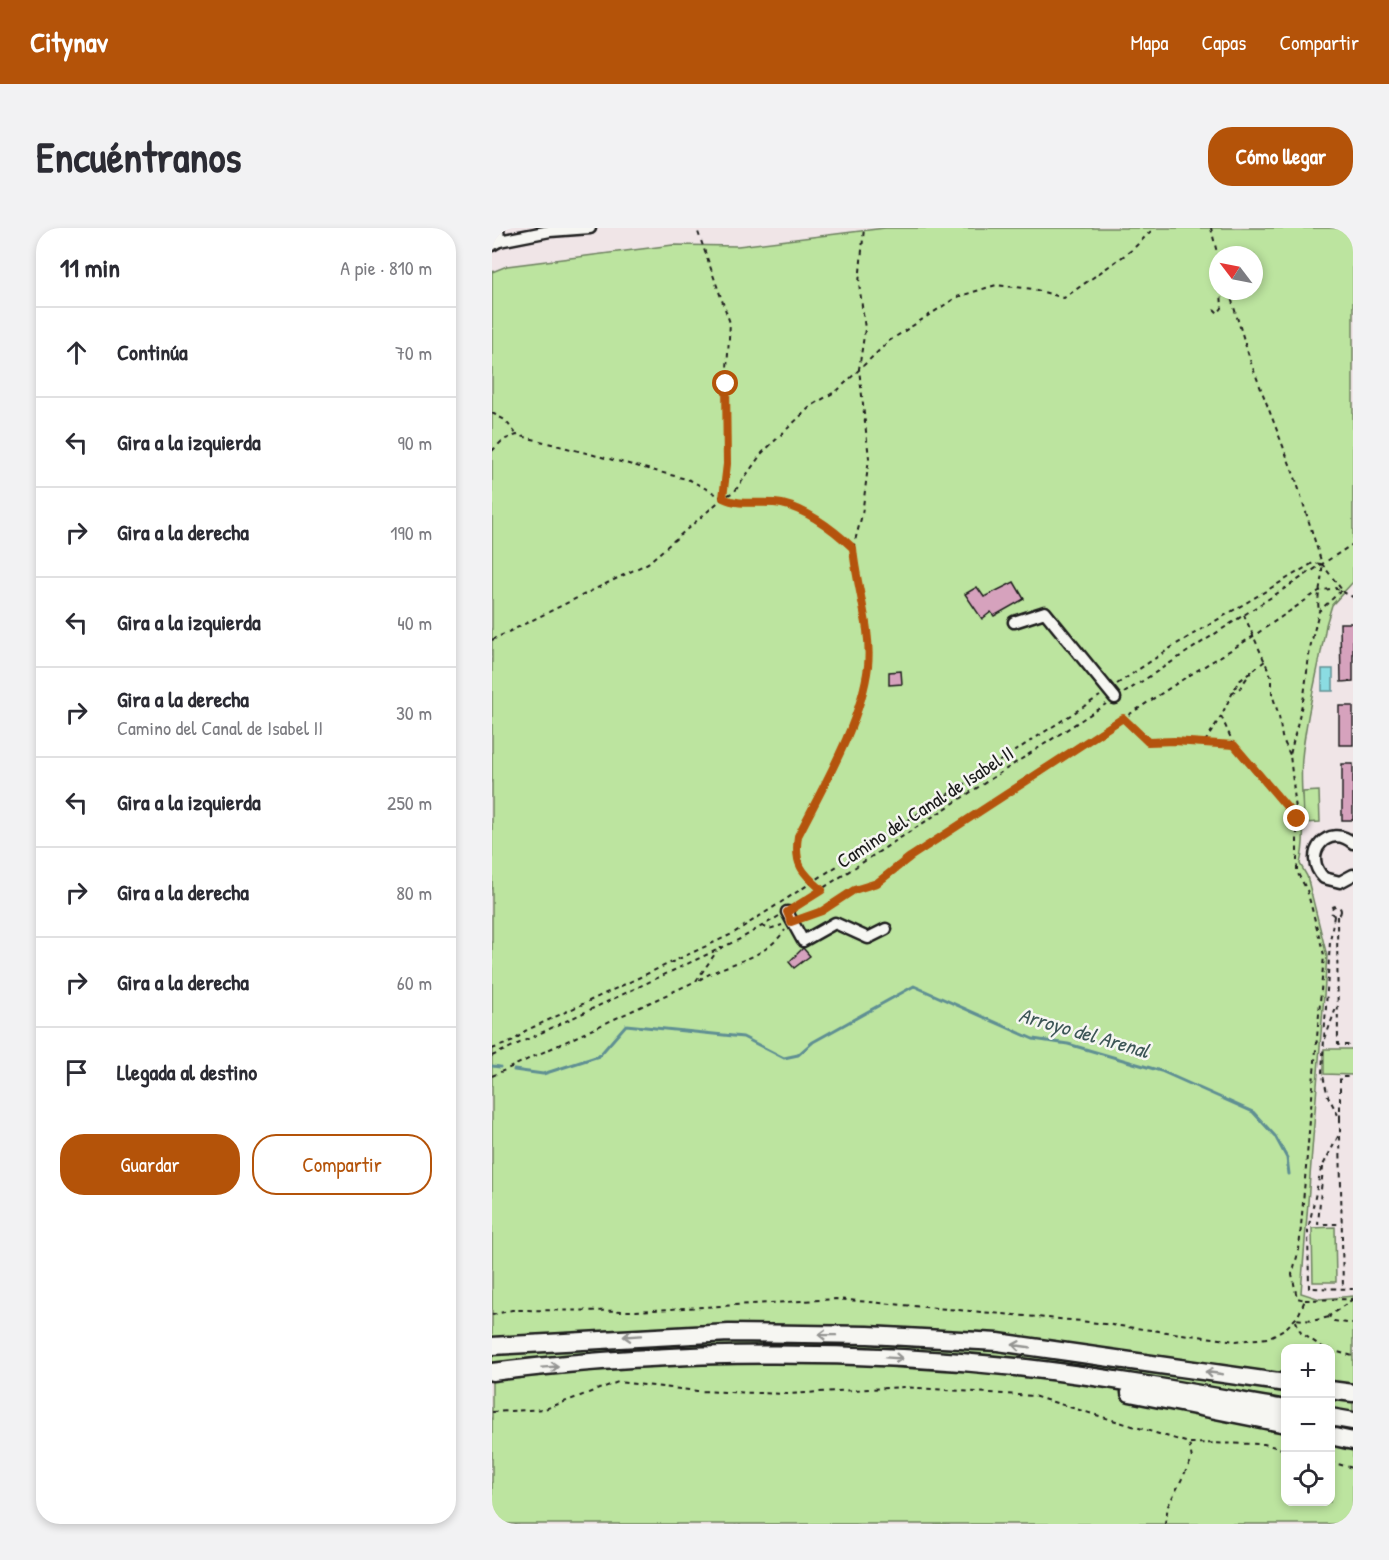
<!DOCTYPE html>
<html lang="es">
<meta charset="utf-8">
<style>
:root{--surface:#fff;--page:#f2f2f3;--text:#2b2b33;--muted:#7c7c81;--line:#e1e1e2;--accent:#b45309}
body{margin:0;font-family:"Patrick Hand",sans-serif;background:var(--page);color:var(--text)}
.controls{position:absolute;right:18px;bottom:18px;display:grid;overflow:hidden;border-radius:12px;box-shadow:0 3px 9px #0003}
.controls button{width:54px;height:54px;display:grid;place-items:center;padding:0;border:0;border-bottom:2px solid var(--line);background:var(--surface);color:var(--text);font:30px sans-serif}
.compass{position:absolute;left:717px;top:18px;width:54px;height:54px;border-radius:50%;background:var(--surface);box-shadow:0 3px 9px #0003;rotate:302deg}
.stop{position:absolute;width:18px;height:18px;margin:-14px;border:4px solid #b45309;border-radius:50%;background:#fff}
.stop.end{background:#b45309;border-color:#fff;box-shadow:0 2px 6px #0008}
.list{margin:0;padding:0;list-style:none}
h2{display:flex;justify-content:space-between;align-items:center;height:78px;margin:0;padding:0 24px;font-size:26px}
h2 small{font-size:20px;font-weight:400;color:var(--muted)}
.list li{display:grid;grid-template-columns:39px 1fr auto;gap:18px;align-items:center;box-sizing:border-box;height:90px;padding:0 24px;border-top:2px solid var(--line)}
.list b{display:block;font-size:22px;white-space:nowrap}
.list p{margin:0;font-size:20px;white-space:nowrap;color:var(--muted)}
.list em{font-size:20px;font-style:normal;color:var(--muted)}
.actions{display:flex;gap:12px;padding:18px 24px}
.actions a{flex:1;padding:14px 0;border:2px solid var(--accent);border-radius:24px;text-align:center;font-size:21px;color:var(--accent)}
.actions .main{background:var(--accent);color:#fff}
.icon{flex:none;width:33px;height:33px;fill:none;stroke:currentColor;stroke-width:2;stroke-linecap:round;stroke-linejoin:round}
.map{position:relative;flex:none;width:861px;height:1296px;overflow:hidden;border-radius:24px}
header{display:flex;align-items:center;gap:36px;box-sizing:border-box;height:84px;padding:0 30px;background:var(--accent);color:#fff}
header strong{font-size:28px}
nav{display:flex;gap:33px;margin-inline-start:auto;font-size:21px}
.intro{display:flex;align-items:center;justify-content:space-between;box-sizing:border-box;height:144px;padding:0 36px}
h1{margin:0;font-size:42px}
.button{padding:15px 27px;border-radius:24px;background:var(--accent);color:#fff;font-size:21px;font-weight:700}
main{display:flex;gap:36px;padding:0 36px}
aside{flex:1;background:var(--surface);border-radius:24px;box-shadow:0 3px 9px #0003}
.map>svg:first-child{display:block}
.green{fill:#bce49f;stroke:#6c805e;stroke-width:1.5;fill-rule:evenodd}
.water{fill:#8bdce2;stroke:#5f8f93;stroke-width:1.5}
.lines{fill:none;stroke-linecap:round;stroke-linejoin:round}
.stream{stroke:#5f8f93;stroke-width:3}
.building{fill:#d6a2bd;stroke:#1c1c1c;stroke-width:1.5}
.minor-casing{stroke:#1c1c1c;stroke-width:15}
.highway-casing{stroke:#1c1c1c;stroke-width:21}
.path{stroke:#1c1c1c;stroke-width:2;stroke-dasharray:4.5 4.5;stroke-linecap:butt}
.minor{stroke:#f6f6f2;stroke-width:10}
.highway{stroke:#f6f6f2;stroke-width:16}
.oneway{stroke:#949492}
.route{stroke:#b45309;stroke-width:8}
.labels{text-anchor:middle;stroke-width:5;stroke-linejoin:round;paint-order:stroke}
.street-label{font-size:20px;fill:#1c1c1c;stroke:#f6f6f2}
.water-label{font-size:21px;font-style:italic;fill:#3d5657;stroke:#f6f6f2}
</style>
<header>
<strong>Citynav</strong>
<nav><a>Mapa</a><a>Capas</a><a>Compartir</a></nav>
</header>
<div class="intro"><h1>Encuéntranos</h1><a class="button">Cómo llegar</a></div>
<main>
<aside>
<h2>11 min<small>A pie · 810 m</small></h2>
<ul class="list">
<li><svg class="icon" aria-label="ahead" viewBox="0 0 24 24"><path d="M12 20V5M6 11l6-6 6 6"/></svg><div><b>Continúa</b></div><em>70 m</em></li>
<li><svg class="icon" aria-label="left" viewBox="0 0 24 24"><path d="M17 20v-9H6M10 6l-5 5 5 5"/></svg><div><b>Gira a la izquierda</b></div><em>90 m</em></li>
<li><svg class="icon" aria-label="right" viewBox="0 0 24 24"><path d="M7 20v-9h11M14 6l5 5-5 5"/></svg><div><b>Gira a la derecha</b></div><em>190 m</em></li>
<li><svg class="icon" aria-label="left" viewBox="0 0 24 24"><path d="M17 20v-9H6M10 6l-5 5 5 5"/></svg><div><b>Gira a la izquierda</b></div><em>40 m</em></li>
<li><svg class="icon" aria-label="right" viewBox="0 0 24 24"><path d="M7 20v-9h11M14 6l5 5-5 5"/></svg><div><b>Gira a la derecha</b><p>Camino del Canal de Isabel II</p></div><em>30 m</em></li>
<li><svg class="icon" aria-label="left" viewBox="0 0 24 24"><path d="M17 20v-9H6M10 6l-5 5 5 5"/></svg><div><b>Gira a la izquierda</b></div><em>250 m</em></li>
<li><svg class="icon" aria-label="right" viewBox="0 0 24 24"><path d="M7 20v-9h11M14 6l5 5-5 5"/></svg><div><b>Gira a la derecha</b></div><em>80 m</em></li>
<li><svg class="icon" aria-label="right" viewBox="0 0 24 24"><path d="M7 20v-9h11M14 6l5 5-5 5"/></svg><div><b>Gira a la derecha</b></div><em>60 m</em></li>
<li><svg class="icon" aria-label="arrive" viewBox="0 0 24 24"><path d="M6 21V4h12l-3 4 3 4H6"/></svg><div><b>Llegada al destino</b></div></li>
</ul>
<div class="actions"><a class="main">Guardar</a><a>Compartir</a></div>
</aside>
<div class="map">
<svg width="861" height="1296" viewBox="0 0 861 1296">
<rect width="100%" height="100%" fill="#f0e5e7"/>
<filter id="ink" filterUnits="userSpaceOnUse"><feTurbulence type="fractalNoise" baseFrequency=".0167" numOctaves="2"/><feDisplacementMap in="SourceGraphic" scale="12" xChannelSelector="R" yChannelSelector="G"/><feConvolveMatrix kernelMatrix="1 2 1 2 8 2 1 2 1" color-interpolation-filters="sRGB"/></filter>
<g filter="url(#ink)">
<g class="green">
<path d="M393 0H861V354L840 377 834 397C827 441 814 486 810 530 807 565 816 602 808 636L815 648 835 728 809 1065 828 1071 861 1068V1296H0V44L15 38 181 17 246 18ZM726 27H762V63H726ZM794 1120H838V1274H794Z"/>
<polygon points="827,563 828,594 812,595 811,564"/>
<polygon points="832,821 861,821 861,847 832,846"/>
<polygon points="843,999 844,1054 821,1054 820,1000"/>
</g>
<rect class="water" x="830" y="441" width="11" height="22"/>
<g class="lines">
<g class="stream">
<polyline points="0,838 8,839"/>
<polyline points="22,842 51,846 107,828 134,797 251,809 292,830 306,827 321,814 422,758 541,811 576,816 669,843 761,884 783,908 795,930 797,946"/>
</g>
</g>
<g class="building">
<polygon points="522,354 532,371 502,388 499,384 490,391 473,366 485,359 492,369"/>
<polygon points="848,395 861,395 861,453 849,454"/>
<polygon points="409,443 410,456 397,457 397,444"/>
<rect x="847" y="478" width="14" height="39"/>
<rect x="850" y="536" width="11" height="56"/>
<polygon points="311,720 318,728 302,740 297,734"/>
</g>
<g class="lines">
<g class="minor-casing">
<g id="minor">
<polyline points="6,0 7,13"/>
<polyline points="0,17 7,13 58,3 98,0"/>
<polyline points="522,394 553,384 623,470"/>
<path d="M861 615C837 594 808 626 832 650L848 654 861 647"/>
<polyline points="295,684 311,713 343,695 376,710 394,701"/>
</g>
</g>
<g class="highway-casing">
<g id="highway">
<polyline points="0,1118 237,1105 376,1107 506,1114 794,1155"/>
<path d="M0 1144C176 1122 357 1121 534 1140 621 1150 707 1166 794 1181"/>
<polyline points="838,1162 861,1165"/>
<polyline points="638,1165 794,1196"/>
<polyline points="838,1189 861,1193"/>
<polyline points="838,1208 861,1213"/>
</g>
</g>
<g class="path">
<polyline points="719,0 726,29"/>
<polyline points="737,63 759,135 804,252 830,336 850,362"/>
<polyline points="722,81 726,85 730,80 729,63"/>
<polyline points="0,185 13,192 25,207"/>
<polyline points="0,223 11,212 25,207 198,252 231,270 243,263 270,225 319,178 346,162 397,113 465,69 504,57 541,61 572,70 640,22 662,0"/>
<path d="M231 270C249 279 270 272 290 277 316 283 342 302 361 320 364 358 380 400 376 438 370 492 331 559 307 608 302 636 309 644 330 662"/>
<polyline points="361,320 370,287 377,230 367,141 373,101 367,55 372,0"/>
<polyline points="752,387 780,450 780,466 787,488 790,509 798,527"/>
<polyline points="0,412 156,335 231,270 235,236 234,156 238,95 206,4"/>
<path d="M625 456 683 417 821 335 830 336C831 353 824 367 827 383"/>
<polyline points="632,465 861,316"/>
<polyline points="739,465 748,460 761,441"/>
<polyline points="631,491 656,514 682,513 742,517 805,591"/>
<polyline points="713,514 729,488"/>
<polyline points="742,517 729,488 746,454 773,433"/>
<circle cx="844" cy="683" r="5"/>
<polyline points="302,679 614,476"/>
<polyline points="842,688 838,714 830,844 836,868 848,891 848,905 829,941 816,1002 817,1060 861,1061"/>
<polyline points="845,688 846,817 861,817"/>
<polyline points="309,690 330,683 362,662 385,655 419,629 693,450 760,409 827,363 843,360 861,369"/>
<polyline points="270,698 277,701 290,697"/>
<path d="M207 752C238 732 270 734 293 702"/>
<polyline points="833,811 845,777"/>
<polyline points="0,821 22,813 33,803 240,706 608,468"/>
<polyline points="0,828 248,711 287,688"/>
<polyline points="0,848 204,753 225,723"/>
<polyline points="848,891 848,849 861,849"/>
<polyline points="848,908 851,1061"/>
<polyline points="831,939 826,996 850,996"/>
<polyline points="861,1071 837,1088 842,1093 861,1096"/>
<polyline points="813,1072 861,1071"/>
<polyline points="0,1087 20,1082 144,1083 344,1071 589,1093 744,1113 776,1110 794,1100 806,1088 813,1072 805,1070 800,1046 807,1022 832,727 815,662 805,644 805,591 798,527 812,468 818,420 827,383 850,362"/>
<polyline points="832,1120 809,1105 803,1091 820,1093 837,1089"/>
<polyline points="838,1122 861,1128"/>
<polyline points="0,1184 53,1181 126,1154 205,1163 296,1166 411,1159 541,1168 697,1215 772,1216 794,1222"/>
<polyline points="838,1234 861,1240"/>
<polyline points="673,1296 676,1278 700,1231 697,1215"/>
</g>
<use href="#minor" class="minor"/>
<use href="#highway" class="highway"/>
</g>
<defs><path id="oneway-shaft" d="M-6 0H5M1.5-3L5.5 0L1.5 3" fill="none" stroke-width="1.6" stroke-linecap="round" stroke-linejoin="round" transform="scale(1.5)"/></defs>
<g class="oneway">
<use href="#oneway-shaft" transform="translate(335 1107) rotate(-179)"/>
<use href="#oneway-shaft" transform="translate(140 1108) rotate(176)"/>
<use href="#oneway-shaft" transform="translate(529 1118) rotate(-172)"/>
<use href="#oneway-shaft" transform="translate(402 1130) rotate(4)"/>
<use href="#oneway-shaft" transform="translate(58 1139) rotate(-4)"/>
<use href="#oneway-shaft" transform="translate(722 1145) rotate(-172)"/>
</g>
</g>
<g class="lines" filter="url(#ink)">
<path class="route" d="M234 156 235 236 231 270C249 279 270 272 290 276 316 282 342 302 361 320 364 358 380 400 376 438 370 492 331 559 306 608 302 636 309 644 330 662L295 684 299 694 330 683 362 662 385 655 418 629 631 490 656 514 682 513 742 517 805 591"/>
</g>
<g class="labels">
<g class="street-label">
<text transform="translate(433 579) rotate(-33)" y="7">Camino del Canal de Isabel II</text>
</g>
<g class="water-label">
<text transform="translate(592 805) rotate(16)" y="7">Arroyo del Arenal</text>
</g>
</g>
</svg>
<div class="controls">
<button>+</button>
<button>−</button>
<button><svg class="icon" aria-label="locate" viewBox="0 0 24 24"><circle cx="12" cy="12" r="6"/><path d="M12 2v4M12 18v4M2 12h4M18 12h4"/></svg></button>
</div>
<svg class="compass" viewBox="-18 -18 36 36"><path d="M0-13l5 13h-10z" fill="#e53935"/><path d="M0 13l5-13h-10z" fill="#7c7c81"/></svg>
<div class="stop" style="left:234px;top:156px"></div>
<div class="stop end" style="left:805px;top:591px"></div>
</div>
</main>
